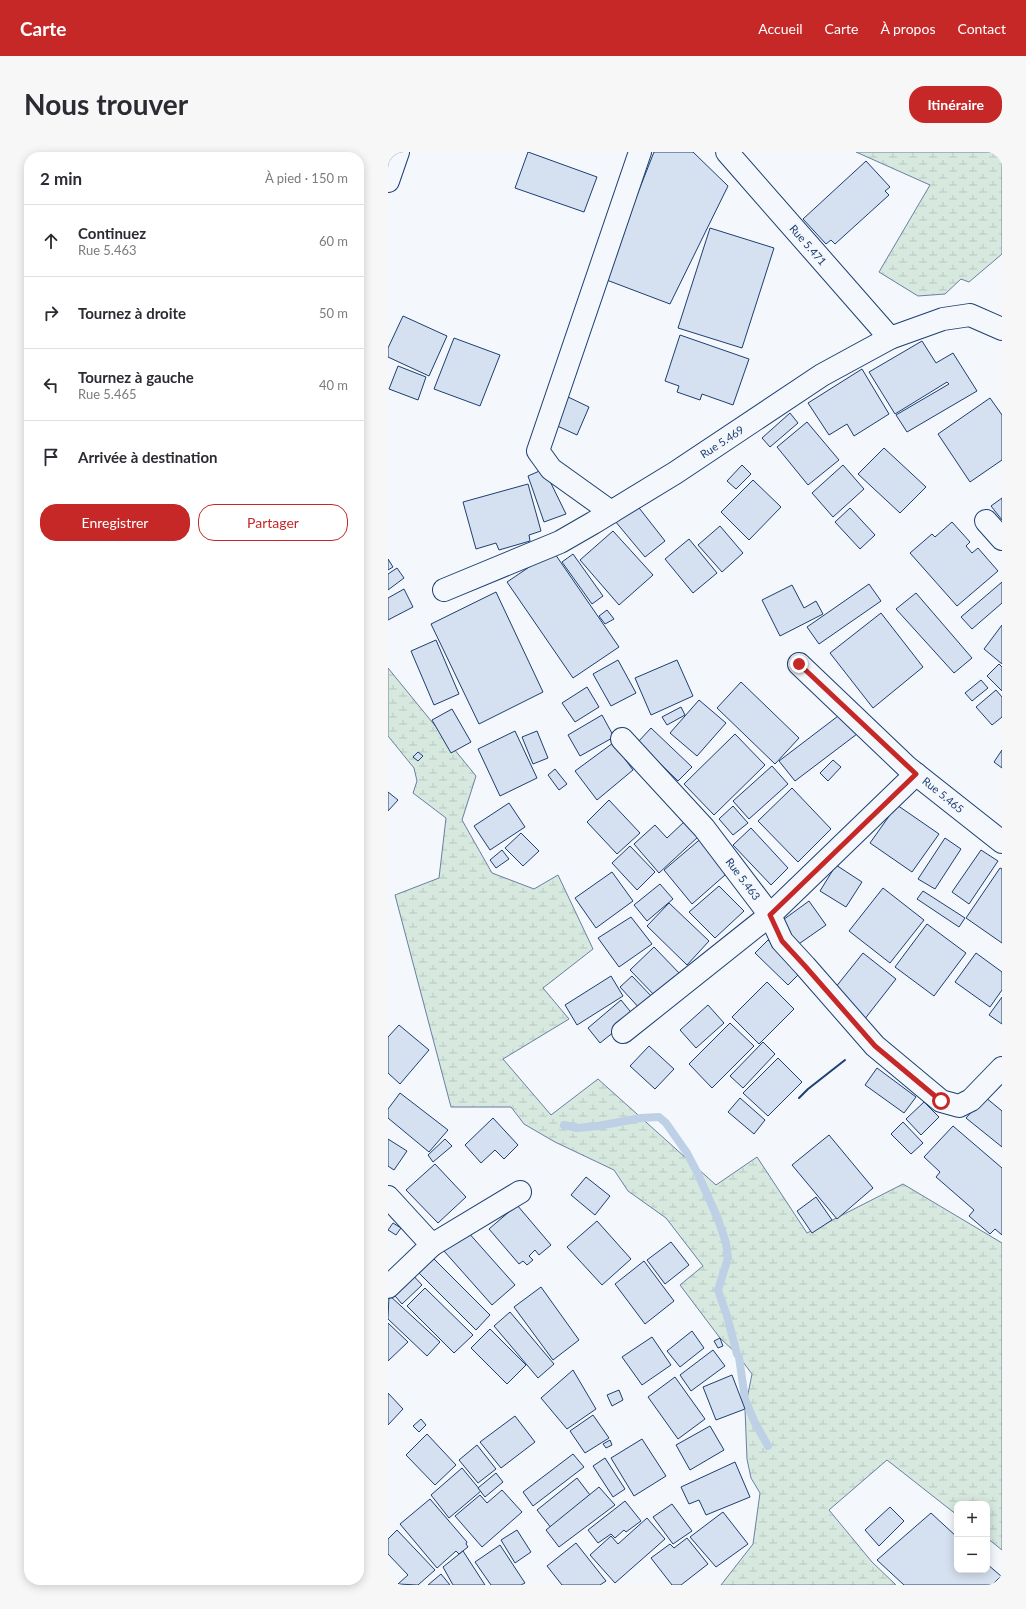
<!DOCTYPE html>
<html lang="fr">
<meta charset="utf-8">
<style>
:root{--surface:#fff;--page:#f7f7f7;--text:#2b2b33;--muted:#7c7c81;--line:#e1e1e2;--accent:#c62828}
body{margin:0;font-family:Lato,sans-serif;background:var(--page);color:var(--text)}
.controls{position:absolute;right:12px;bottom:12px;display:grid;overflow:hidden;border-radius:8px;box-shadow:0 2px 10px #0003}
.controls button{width:36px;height:36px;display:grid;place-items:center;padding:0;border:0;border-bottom:1px solid var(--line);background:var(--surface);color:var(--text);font:20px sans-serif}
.stop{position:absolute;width:12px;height:12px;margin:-9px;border:3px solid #c62828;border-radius:50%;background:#fff}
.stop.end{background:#c62828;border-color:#fff;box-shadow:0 1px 4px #0008}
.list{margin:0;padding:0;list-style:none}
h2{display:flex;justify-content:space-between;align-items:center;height:52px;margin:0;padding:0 16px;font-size:17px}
h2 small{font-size:13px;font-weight:400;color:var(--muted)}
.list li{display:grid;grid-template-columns:26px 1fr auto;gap:12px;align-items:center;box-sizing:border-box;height:72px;padding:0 16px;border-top:1px solid var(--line)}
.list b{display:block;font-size:15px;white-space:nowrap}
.list p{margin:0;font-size:13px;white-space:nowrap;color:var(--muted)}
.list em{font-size:13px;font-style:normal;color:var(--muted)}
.actions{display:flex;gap:8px;padding:12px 16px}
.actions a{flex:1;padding:9px 0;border:1px solid var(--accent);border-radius:16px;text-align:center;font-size:14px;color:var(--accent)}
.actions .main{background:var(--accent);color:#fff}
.icon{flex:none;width:22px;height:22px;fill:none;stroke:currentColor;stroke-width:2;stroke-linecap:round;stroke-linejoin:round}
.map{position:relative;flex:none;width:614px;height:1433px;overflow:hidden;border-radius:16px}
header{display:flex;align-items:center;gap:24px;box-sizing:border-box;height:56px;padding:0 20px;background:var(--accent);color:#fff}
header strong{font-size:19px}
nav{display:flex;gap:22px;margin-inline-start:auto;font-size:14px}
.intro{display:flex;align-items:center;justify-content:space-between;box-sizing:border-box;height:96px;padding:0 24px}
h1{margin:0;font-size:28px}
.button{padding:10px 18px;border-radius:16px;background:var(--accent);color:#fff;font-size:14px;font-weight:700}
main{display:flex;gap:24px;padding:0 24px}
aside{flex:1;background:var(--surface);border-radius:16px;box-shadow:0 2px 10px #0003}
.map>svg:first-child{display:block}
.wetland{fill:url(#wetland-marsh);stroke:#687fa3}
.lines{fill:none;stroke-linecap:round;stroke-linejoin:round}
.stream{stroke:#bed0e5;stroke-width:8}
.building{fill:#d5e0f0;stroke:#1d3f73}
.street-casing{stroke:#1d3f73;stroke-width:24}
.street{stroke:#f4f7fb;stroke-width:22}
.wall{stroke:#1d3f73;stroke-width:2}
.route{stroke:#c62828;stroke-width:5}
.labels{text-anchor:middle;stroke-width:3;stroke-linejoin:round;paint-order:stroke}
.street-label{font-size:11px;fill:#1d3f73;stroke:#f4f7fb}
</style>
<header>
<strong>Carte</strong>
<nav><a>Accueil</a><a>Carte</a><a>À propos</a><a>Contact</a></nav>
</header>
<div class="intro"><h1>Nous trouver</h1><a class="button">Itinéraire</a></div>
<main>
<aside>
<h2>2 min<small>À pied · 150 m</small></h2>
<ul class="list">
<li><svg class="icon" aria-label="ahead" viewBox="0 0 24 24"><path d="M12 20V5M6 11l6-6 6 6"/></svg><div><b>Continuez</b><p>Rue 5.463</p></div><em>60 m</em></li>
<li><svg class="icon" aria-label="right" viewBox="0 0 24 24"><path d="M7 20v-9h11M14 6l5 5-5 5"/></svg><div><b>Tournez à droite</b></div><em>50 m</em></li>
<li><svg class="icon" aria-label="left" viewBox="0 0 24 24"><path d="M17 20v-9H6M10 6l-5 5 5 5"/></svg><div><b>Tournez à gauche</b><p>Rue 5.465</p></div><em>40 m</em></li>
<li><svg class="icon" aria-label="arrive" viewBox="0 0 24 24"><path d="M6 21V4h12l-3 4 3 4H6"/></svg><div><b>Arrivée à destination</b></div></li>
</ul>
<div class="actions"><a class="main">Enregistrer</a><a>Partager</a></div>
</aside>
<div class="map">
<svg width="614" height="1433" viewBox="0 0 614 1433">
<defs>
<pattern id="wetland-marsh" width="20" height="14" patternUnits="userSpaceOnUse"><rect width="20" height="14" fill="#d7e8df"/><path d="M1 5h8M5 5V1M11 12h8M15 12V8" fill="none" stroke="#b8c8c3"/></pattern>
</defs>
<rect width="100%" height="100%" fill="#f4f7fb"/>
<g class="wetland">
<polygon points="468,0 614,0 614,102 581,130 573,127 557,142 530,144 491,120 542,33"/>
<polygon points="0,516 88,624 74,668 104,721 146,737 170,723 205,797 155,836 181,867 115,907 163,963 210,927 328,1033 369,1005 419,1081 515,1032 614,1091 614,1398 599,1386 599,1352 569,1352 569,1363 499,1308 441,1358 484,1410 508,1433 333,1433 365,1392 372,1341 363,1326 359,1307 357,1257 364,1222 349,1202 332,1186 292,1133 315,1114 278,1066 240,1039 226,1018 167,990 136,972 123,955 63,955 7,743 51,726 58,666 25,641 29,629 26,616 0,584"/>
</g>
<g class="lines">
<g class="stream">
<polyline points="176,973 189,976 210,974 253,966 271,965 278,971 299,1001 309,1020 330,1067 338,1091 340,1106 330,1138 339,1164 349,1202"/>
<polyline points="351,1205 357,1247 366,1269 380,1294"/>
</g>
</g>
<g class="building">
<polygon points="140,0 209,25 196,60 127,36"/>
<polygon points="266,0 305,0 340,34 282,152 216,127"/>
<polygon points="478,9 502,35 497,39 501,43 447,92 443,88 438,92 415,67"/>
<polygon points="322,76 386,96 354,196 290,176"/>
<polygon points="15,164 59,184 41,224 0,205 0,196"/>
<polygon points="292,183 361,207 345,253 314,242 312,248 289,240 291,234 277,229"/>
<polygon points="66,186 112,203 92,254 46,237"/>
<polygon points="534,189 548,211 565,201 589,239 519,280 508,263 561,232 559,230 507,262 481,220"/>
<polygon points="10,214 38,225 30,248 1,237"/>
<polygon points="474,217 501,262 466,284 459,272 441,283 420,251"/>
<polygon points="178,244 201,255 189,283 165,272"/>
<polygon points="602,246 614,263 614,308 582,330 550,282"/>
<polygon points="402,261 410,271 382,295 374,286"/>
<polygon points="419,270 451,308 420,333 389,295"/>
<polygon points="496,296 538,335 512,361 470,322"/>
<polygon points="354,313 363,322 348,337 339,329"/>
<polygon points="455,313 476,337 445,365 424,341"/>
<polygon points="156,317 178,362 156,370 140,324"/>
<polygon points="365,328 393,355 361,388 333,360"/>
<polygon points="140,332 153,379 141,383 142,389 111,398 108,391 88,397 75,350"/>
<polygon points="614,346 614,368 603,354"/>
<polygon points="248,352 277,389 257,405 227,369"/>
<polygon points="462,356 487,383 472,397 447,370"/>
<polygon points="564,370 582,390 578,394 584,401 590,396 610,419 569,454 522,401 544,382 547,385"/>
<polygon points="332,374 355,401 334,420 310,393"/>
<polygon points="225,379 265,423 231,453 192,408"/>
<polygon points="301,387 329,421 305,441 277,407"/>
<polygon points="165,399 231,495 185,526 119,430"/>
<polygon points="185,402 215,444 204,452 174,410"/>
<polygon points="0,407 5,415 0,418"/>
<polygon points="9,416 16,426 0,438 0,422"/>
<polygon points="614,430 614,451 584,477 573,465"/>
<polygon points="481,432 493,449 431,492 419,475"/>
<polygon points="404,433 416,456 428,449 435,462 392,484 374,448"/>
<polygon points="16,437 25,455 0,468 0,446"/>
<polygon points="108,440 155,540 91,572 43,472"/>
<polygon points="528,441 584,506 566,521 508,457"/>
<polygon points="219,458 226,467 217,472 211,464"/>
<polygon points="493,461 535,515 485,556 442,501"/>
<polygon points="614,473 614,512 596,497"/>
<polygon points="48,488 71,542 46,553 23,499"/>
<polygon points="230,508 248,541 223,554 205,522"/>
<polygon points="289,508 305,544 263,563 247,526"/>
<polygon points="611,512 614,515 614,539 599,524"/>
<polygon points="593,528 600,536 584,549 577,541"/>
<polygon points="353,530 411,586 387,612 329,556"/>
<polygon points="199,535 211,555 187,570 174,551"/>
<polygon points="608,538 614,545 614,565 604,573 588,555"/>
<polygon points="311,548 338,571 309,604 282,581"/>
<polygon points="293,555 297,563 279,573 274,565"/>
<polygon points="64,557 83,590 63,601 44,568"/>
<polygon points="454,561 469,582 407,629 391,609"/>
<polygon points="214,563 226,585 192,604 180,583"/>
<polygon points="263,576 304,615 290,629 250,590"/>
<polygon points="127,579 149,626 112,644 90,597"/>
<polygon points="149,579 160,606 145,612 134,585"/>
<polygon points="347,582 377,613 326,663 296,632"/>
<polygon points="225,591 245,618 209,648 187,619"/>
<polygon points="614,598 614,616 606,610"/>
<polygon points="30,600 35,604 30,609 25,605"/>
<polygon points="445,608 453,615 440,629 432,621"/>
<polygon points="384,614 400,632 361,667 345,649"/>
<polygon points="167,617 179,632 171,638 160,623"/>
<polygon points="404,636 443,677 410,710 370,669"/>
<polygon points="0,640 10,648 0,659"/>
<polygon points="221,648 252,681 229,702 199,670"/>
<polygon points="121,651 137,675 102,698 86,674"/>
<polygon points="509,653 551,682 524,720 482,691"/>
<polygon points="345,654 360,671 345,683 331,667"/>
<polygon points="297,669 311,684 271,721 246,692 267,673 279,686"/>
<polygon points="363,676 400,716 383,733 345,693"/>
<polygon points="133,681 151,699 135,714 117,696"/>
<polygon points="316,684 345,716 304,752 276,718"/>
<polygon points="557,686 573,697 547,737 530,727"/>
<polygon points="242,694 267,720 249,738 224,711"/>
<polygon points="114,698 121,707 108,716 102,708"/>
<polygon points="593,698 610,709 581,752 564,740"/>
<polygon points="448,713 474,730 458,755 432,739"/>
<polygon points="612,716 614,717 614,791 578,766"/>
<polygon points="224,720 245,749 208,776 187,746"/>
<polygon points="272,732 285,747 259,769 246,753"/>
<polygon points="331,734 356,759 327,786 301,760"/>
<polygon points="495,736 536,768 502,811 461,779"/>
<polygon points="535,739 577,766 571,775 529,747"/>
<polygon points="421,749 438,773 405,796 388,773"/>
<polygon points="281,751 321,789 299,813 259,774"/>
<polygon points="243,765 264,792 231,815 210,786"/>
<polygon points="539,772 578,801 546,844 507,815"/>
<polygon points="380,788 413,820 400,833 367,801"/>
<polygon points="266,795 293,823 269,846 242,818"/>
<polygon points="475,801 508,827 476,868 443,841"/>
<polygon points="588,801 614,820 614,838 602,855 567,830"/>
<polygon points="223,824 235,844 189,873 177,853"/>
<polygon points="244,824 266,847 254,859 232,835"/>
<polygon points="379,830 406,857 371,892 344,865"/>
<polygon points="614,845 614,872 601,863"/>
<polygon points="233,848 246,864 212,891 200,876"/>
<polygon points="320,853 336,871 308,896 292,878"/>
<polygon points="342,871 366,894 324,936 301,912"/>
<polygon points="11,873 41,898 12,932 0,921 0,885"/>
<polygon points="375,890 387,902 355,936 342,924"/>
<polygon points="261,894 286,917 267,937 242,914"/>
<polygon points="390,906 414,930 380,964 355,941"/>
<polygon points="489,916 528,945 516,961 477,933"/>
<polygon points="12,941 60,978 41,1000 0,966 0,957"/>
<polygon points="597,945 614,959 614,995 578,966"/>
<polygon points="352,946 377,968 366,982 340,960"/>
<polygon points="536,950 551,965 533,983 518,967"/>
<polygon points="105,966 130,993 116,1007 107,998 93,1011 77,993"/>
<polygon points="515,970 535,991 523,1002 503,982"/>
<polygon points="565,974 614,1016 614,1083 607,1077 602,1082 581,1064 586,1058 548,1025 552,1020 536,1005"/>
<polygon points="441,983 485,1036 449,1067 404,1013"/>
<polygon points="0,987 19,999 6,1018 0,1014"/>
<polygon points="57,987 64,994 45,1010 40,1003"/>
<polygon points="47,1012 78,1045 50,1071 18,1038"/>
<polygon points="198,1025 222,1044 207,1063 183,1043"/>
<polygon points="428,1045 444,1068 424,1081 409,1059"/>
<polygon points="129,1053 163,1093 151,1103 147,1098 141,1104 145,1108 139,1113 135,1109 131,1112 101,1077"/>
<polygon points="209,1069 243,1107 214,1133 179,1095"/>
<polygon points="5,1071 13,1076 8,1083 0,1078"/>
<polygon points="79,1079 127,1133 104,1153 56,1099"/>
<polygon points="283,1090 301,1113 277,1132 259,1108"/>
<polygon points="43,1104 102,1163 88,1178 28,1118"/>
<polygon points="256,1109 286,1149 257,1172 227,1132"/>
<polygon points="21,1119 34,1133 14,1152 1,1137"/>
<polygon points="153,1135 191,1188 165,1208 126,1155"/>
<polygon points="37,1136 85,1183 66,1201 19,1154"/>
<polygon points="1,1143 52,1190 39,1204 0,1167"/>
<polygon points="122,1160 166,1212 150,1226 106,1174"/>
<polygon points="0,1171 20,1190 0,1209"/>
<polygon points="102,1177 138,1213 119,1232 83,1196"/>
<polygon points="304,1179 316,1196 292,1215 279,1199"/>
<polygon points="264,1185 283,1213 254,1233 234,1205"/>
<polygon points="332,1186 335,1194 330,1196 326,1189"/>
<polygon points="325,1198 337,1214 303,1239 292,1223"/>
<polygon points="185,1218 208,1257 179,1277 153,1246"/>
<polygon points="344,1223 357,1257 328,1268 315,1235"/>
<polygon points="287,1225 317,1267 290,1287 260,1245"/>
<polygon points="231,1238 235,1248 224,1254 219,1243"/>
<polygon points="0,1241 15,1257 0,1273"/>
<polygon points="205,1263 221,1286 197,1301 182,1279"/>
<polygon points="127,1264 147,1290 113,1316 92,1290"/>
<polygon points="33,1267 38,1273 31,1280 25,1274"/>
<polygon points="322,1274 336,1298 302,1318 288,1293"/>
<polygon points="39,1282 68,1313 47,1333 18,1303"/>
<polygon points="254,1287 278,1324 246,1344 223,1306"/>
<polygon points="222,1288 224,1293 218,1296 215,1292"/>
<polygon points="89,1293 108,1317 90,1331 71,1308"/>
<polygon points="185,1302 196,1315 145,1354 135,1340"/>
<polygon points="217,1306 237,1337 225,1345 205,1314"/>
<polygon points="347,1310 362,1345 318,1363 311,1348 301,1352 293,1335"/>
<polygon points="74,1316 93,1339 61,1366 43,1343"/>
<polygon points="108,1321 115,1330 97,1345 90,1336"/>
<polygon points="189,1326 202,1343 164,1377 149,1358"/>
<polygon points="211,1335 227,1353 171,1395 158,1378"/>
<polygon points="114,1338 134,1360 94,1395 67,1364 92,1343 99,1351"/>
<polygon points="42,1347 79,1390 78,1392 80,1395 71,1402 68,1399 49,1416 12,1372"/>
<polygon points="237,1349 253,1369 238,1380 236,1378 227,1386 223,1382 210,1391 200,1378"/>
<polygon points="284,1352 304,1379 285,1392 265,1365"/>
<polygon points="502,1355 516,1369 491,1394 477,1378"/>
<polygon points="335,1360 360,1392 328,1415 302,1385"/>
<polygon points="543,1361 569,1385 569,1418 599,1418 599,1412 613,1424 604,1433 516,1433 489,1408"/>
<polygon points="259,1366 277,1387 227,1431 202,1403 223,1384 230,1392"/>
<polygon points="9,1378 47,1418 30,1433 10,1432 20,1423 0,1402 0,1387"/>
<polygon points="129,1378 143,1400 127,1411 113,1388"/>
<polygon points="299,1386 320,1412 293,1433 284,1433 263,1406 282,1392 286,1396"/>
<polygon points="188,1391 218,1429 212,1433 174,1433 159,1414"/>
<polygon points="112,1393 137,1431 133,1433 103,1433 87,1410"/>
<polygon points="75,1399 97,1433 65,1433 55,1415"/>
<polygon points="53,1422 62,1433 40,1433"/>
</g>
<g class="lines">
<g class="street-casing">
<g id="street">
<polyline points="339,0 502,186"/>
<polyline points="0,29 10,0"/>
<polyline points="223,360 163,317 150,299 252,0"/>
<polyline points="598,369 614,387"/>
<polyline points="56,438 172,390 205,371 287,321 434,223 502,186 555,167 582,163 614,177"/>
<polyline points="411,512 519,615 614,690"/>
<polyline points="234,587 316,676 382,763 394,789 417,814 487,894 553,949 571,954 583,948 614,916"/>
<polyline points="235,880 382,763 528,622"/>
<polyline points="0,1045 44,1093 0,1135"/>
<polyline points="44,1093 132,1040"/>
</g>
</g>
<use href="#street" class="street"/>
<polyline class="wall" points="411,946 420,937 457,908"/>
</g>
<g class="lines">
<polyline class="route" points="411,512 528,622 382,763 394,789 417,814 487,894 553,949"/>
</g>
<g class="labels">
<g class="street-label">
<text transform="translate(420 93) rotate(49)" y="4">Rue 5.471</text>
<text transform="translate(334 290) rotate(-33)" y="4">Rue 5.469</text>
<text transform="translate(555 643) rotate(39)" y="4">Rue 5.465</text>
<text transform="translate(355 727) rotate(53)" y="4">Rue 5.463</text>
</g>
</g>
</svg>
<div class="controls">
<button>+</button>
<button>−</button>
</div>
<div class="stop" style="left:553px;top:949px"></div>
<div class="stop end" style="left:411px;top:512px"></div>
</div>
</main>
